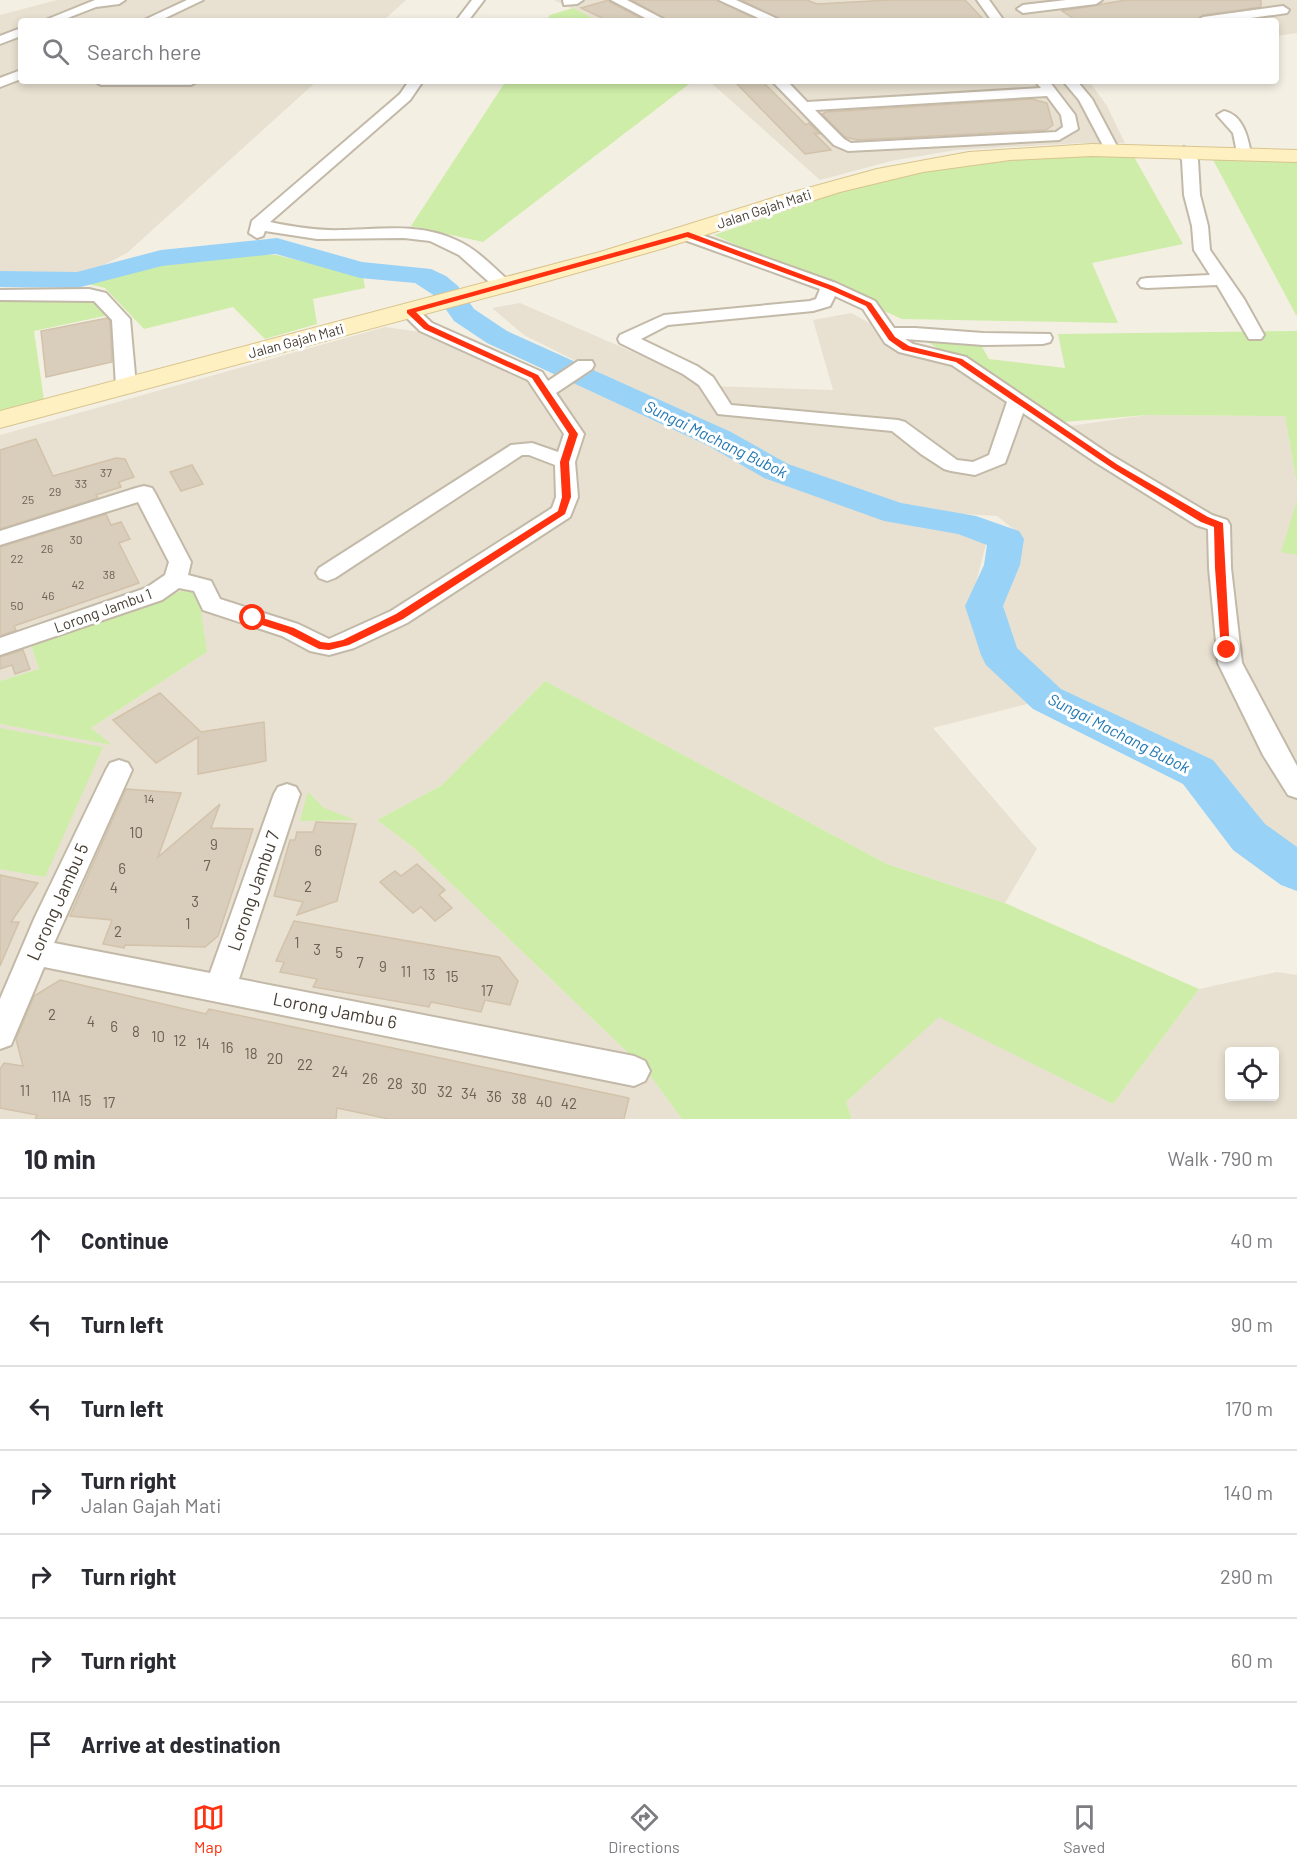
<!DOCTYPE html>
<meta charset="utf-8">
<style>
:root{--surface:#fff;--page:#f7f7f7;--text:#2b2b33;--muted:#7c7c81;--line:#e1e1e2;--accent:#ff310f}
body{margin:0;font-family:Barlow,sans-serif;background:var(--page);color:var(--text)}
.controls{position:absolute;right:18px;bottom:18px;display:grid;overflow:hidden;border-radius:6px;box-shadow:0 3px 9px #0003}
.controls button{width:54px;height:54px;display:grid;place-items:center;padding:0;border:0;border-bottom:2px solid var(--line);background:var(--surface);color:var(--text);font:30px sans-serif}
.stop{position:absolute;width:18px;height:18px;margin:-14px;border:4px solid #ff310f;border-radius:50%;background:#fff}
.stop.end{background:#ff310f;border-color:#fff;box-shadow:0 2px 6px #0008}
.list{margin:0;padding:0;list-style:none}
h2{display:flex;justify-content:space-between;align-items:center;height:78px;margin:0;padding:0 24px;font-size:26px}
h2 small{font-size:20px;font-weight:400;color:var(--muted)}
.list li{display:grid;grid-template-columns:39px 1fr auto;gap:18px;align-items:center;box-sizing:border-box;height:84px;padding:0 24px;border-top:2px solid var(--line)}
.list b{display:block;font-size:22px;white-space:nowrap}
.list p{margin:0;font-size:20px;white-space:nowrap;color:var(--muted)}
.list em{font-size:20px;font-style:normal;color:var(--muted)}
.icon{flex:none;width:33px;height:33px;fill:none;stroke:currentColor;stroke-width:2;stroke-linecap:round;stroke-linejoin:round}
.map{position:relative;flex:none;width:1297px;height:1119px;overflow:hidden}
.search{position:absolute;background:var(--surface);box-shadow:0 3px 9px #0003;left:18px;right:18px;top:18px;height:66px;display:flex;align-items:center;gap:15px;box-sizing:border-box;padding:0 21px;border-radius:6px;color:var(--muted);font-size:22px}
.sheet{height:666px;background:var(--surface)}
nav{display:flex;justify-content:space-around;align-items:center;box-sizing:border-box;height:84px;border-top:2px solid var(--line);background:var(--surface);font-size:16px;color:var(--muted)}
nav a{display:grid;justify-items:center;gap:3px}
nav .on{color:var(--accent)}
.map>svg:first-child{display:block}
.residential{fill:#e8e1d1;fill-rule:evenodd}
.green{fill:#ceeda8}
.lines{fill:none;stroke-linecap:round;stroke-linejoin:round}
.river{fill:#99d2f7;fill-rule:evenodd}
.building{fill:#d9cdbb;stroke:#d2c2aa;stroke-width:1.5}
.minor-casing{stroke:#c3b9a8;stroke-width:4}
.secondary-casing{stroke:#d8c48e;stroke-width:2}
.minor{fill:#fff;fill-rule:evenodd}
.secondary{fill:#fff0c2;fill-rule:evenodd}
.route{fill:#ff310f}
.labels{text-anchor:middle;stroke-width:6;stroke-linejoin:round;paint-order:stroke}
.number-label{font-size:12px;fill:#6b6255}
.far-street-label{font-size:14px;fill:#463e33;stroke:#fff}
.street-label{font-size:15px;fill:#463e33;stroke:#fff}
.near-number-label{font-size:15px;fill:#6b6255}
.water-label{font-size:16px;font-style:italic;fill:#2178b3;stroke:#fff}
.near-street-label{font-size:18px;fill:#463e33;stroke:#fff}
</style>
<div class="map">
<svg width="1297" height="1119" viewBox="0 0 1297 1119">
<rect width="100%" height="100%" fill="#f4efe3"/>
<g class="residential">
<polygon points="57,0 406,0 383,21 21,21 21,81 317,81 127,253 84,275 21,273 0,280 0,15"/>
<polygon points="554,0 1297,0 1297,33 1276,36 1276,21 598,21"/>
<polygon points="709,81 1089,81 1107,106 1125,143 1082,143 956,150 891,161 820,180"/>
<polygon points="520,303 711,386 833,390 813,320 851,313 1063,427 1147,415 1285,416 1297,485 1297,500 1282,551 1297,555 1297,857 1262,830 1198,757 1084,707 1018,658 998,612 1010,587 1018,533 997,516 931,512 853,489 780,463 524,335 492,308"/>
<polygon points="385,327 421,332 530,378 545,400 575,379 719,447 869,512 987,540 970,606 983,651 1027,704 933,728 1037,849 1005,903 887,864 545,681 442,785 377,820 413,847 646,1070 682,1119 0,1119 0,724 110,744 91,728 207,652 30,642 39,669 0,681 0,435"/>
<path d="M1277 972 1297 975V1119H852L846 1102 939 1016 1113 1104 1199 989ZM1230 1052H1274V1096H1230Z"/>
</g>
<g class="green">
<polygon points="573,8 598,21 546,21 550,15"/>
<polygon points="506,81 693,81 483,242 411,226"/>
<polygon points="1070,155 1133,155 1183,244 1092,263 1118,323 902,319 714,235 894,174 996,160"/>
<polygon points="1211,156 1297,159 1297,315 1296,315"/>
<polygon points="240,255 276,255 363,276 365,288 313,299 317,324 265,339 233,307 144,329 105,288 84,283 167,262"/>
<polygon points="0,298 90,300 109,315 34,331 44,400 0,413"/>
<polygon points="909,330 974,333 989,359 1065,368 1058,334 1297,331 1297,485 1285,416 1147,415 1064,422 958,361"/>
<polygon points="1297,500 1297,555 1281,552"/>
<polygon points="197,586 207,652 91,728 112,745 0,724 0,681 39,669 30,642"/>
<polygon points="545,681 887,864 1005,903 1199,989 1113,1104 939,1017 846,1102 852,1119 682,1119 646,1070 413,847 377,820 442,785"/>
<polygon points="0,728 103,747 45,877 0,869"/>
<polygon points="308,792 324,808 355,820 300,821"/>
</g>
<g class="lines">
<polygon class="river" points="277,238 362,262 431,269 446,276 458,286 474,309 507,331 731,432 788,464 901,503 976,516 1019,531 1024,539 1020,565 1003,606 1017,648 1061,689 1213,760 1265,824 1297,847 1297,891 1281,885 1233,850 1183,784 1033,709 986,665 981,655 965,606 984,565 987,545 958,534 884,521 764,478 709,446 487,343 454,321 438,298 415,283 360,278 276,254 162,266 77,288 0,287 0,271 77,272 161,250"/>
</g>
<g class="building">
<polygon points="609,0 610,2 646,21 608,21 581,8"/>
<polygon points="632,0 717,0 760,21 669,21"/>
<polygon points="741,0 807,0 817,4 890,0 965,0 985,21 784,21"/>
<polygon points="1126,0 1261,0 1261,7 1203,15 1195,21 1077,21 1062,11"/>
<polygon points="762,81 806,125 809,123 820,134 814,133 831,150 805,154 736,83"/>
<polygon points="1032,99 1047,103 1053,125 1046,130 857,140 845,137 822,114 826,112"/>
<polygon points="107,318 110,321 112,362 46,377 41,331"/>
<polygon points="36,439 53,476 116,458 125,459 134,477 119,482 121,487 96,495 98,498 0,529 0,450"/>
<polygon points="192,465 203,484 181,491 170,472"/>
<polygon points="106,514 111,525 121,522 130,539 119,543 139,583 14,626 16,630 0,636 0,547"/>
<polygon points="23,650 30,669 15,674 12,665 0,669 0,657"/>
<polygon points="160,693 201,732 264,722 266,761 198,774 198,737 156,763 113,720"/>
<polygon points="126,789 181,793 158,857 220,804 211,828 253,829 218,936 205,947 125,945 124,948 103,944 112,920 70,916"/>
<polygon points="316,822 356,824 337,901 297,915 303,902 274,896 290,840 295,840 297,832 313,832"/>
<polygon points="417,864 445,890 439,895 452,908 435,921 421,907 413,913 380,882 395,871 401,876"/>
<polygon points="0,875 38,883 11,922 19,922 0,966"/>
<polygon points="294,921 499,957 518,981 510,1005 485,1000 481,1012 431,1002 429,1007 313,987 317,979 280,972 284,962 276,961"/>
<polygon points="60,980 206,1014 209,1009 629,1098 624,1119 389,1119 337,1108 336,1119 35,1119 37,1115 0,1108 0,1069 4,1063 23,1066 16,1039 34,996"/>
</g>
<g class="lines">
<g class="minor-casing">
<g id="minor">
<polygon points="95,0 125,0 119,4 96,7 60,21 43,21"/>
<polygon points="187,0 203,0 159,21 142,21"/>
<polygon points="472,0 484,0 468,21 456,21"/>
<polygon points="563,0 583,0 577,4 564,5"/>
<polygon points="611,0 627,0 667,21 651,21"/>
<polygon points="719,0 736,0 782,21 765,21"/>
<polygon points="977,0 989,0 1004,21 992,21"/>
<polygon points="1066,0 1102,0 1096,4 1023,13 1017,9 1023,5"/>
<polygon points="1283,6 1289,10 1287,13 1230,21 1197,21 1203,17"/>
<polygon points="21,28 21,36 0,44 0,36"/>
<polygon points="21,70 21,79 0,87 0,78"/>
<polygon points="94,81 198,81 191,85 101,85"/>
<path d="M409 81H423L410 100 270 222C294 227 318 231 343 230 382 229 420 223 456 240 477 249 493 267 510 282L513 286 510 290H498L459 255 430 241 404 238 317 239 265 231 263 236 257 238 249 233 252 221 400 94Z"/>
<path d="M772 81H787L807 102 1041 88 1035 81H1049L1075 115 1078 129 1059 140 848 151 834 145ZM1047 96 1061 115 1063 127 1056 132 851 143 844 139 815 110Z"/>
<polygon points="1063,81 1077,81 1092,99 1119,150 1117,153 1107,153 1079,100"/>
<path d="M1224 111C1243 115 1248 137 1251 154L1248 157H1238L1233 133 1217 115Z"/>
<polygon points="1184,147 1189,149 1198,160 1200,195 1208,226 1210,250 1244,299 1264,335 1261,339 1249,339 1217,285 1147,288 1141,287 1138,283 1141,279 1147,278 1210,275 1194,250 1192,226 1184,195 1182,160 1176,152"/>
<path d="M688 230 836 283 875 301 894 328H915L983 333 1050 334 1052 338 1050 342 1043 344 983 345 905 339 913 344 966 357 1109 454 1212 515 1227 520 1230 525 1231 568 1242 663 1297 766V798L1288 795 1263 755 1218 663 1209 568 1208 529 1196 525 1095 462 1023 413 1005 463 975 475 951 471 944 469 921 454 892 431 718 414 699 385 683 374 620 343 618 339 620 335 664 315 810 301 816 299 820 289 682 239 680 235ZM835 296 863 309 885 343 899 352 952 365 1007 402 989 455 973 462 957 460 905 422 898 420 731 405 713 377 697 366 641 339 668 325 813 311 830 306Z"/>
<polygon points="89,289 106,293 130,319 136,386 133,390 119,390 116,386 112,320 94,301 0,300 0,290"/>
<polygon points="410,307 416,308 432,323 542,372 548,381 578,361 592,361 594,365 592,369 556,393 584,434 575,462 578,497 570,517 407,623 354,648 329,655 310,651 282,636 203,610 194,591 179,588 162,600 0,655 0,638 146,588 165,575 169,562 138,502 0,545 0,531 136,488 144,486 152,488 155,493 191,562 188,575 211,581 220,599 298,624 329,639 391,611 552,508 556,497 555,465 529,455 522,455 335,578 327,581 319,578 316,573 319,568 511,445 532,443 558,452 564,434 528,380 420,331 401,312 404,308"/>
<polygon points="119,760 128,763 132,770 54,943 210,973 274,794 278,787 287,784 296,787 300,794 239,979 634,1056 645,1061 650,1071 645,1081 634,1086 44,967 11,1045 0,1049 0,999 35,917 106,770 110,763"/>
</g>
</g>
<g class="secondary-casing">
<polygon id="secondary" points="1092,144 1297,150 1297,162 1092,156 1010,160 923,172 840,192 661,249 541,283 0,428 0,411 600,252 779,196 877,169 969,152"/>
</g>
<use href="#minor" class="minor"/>
<use href="#secondary" class="secondary"/>
</g>
<polygon class="route" points="688,232 833,286 871,303 895,337 909,346 962,359 1118,465 1208,517 1223,523 1230,653 1227,654 1221,650 1215,568 1214,527 1201,522 1112,468 956,362 903,350 889,340 866,306 828,289 687,237 416,312 429,325 538,375 578,434 569,462 571,497 565,514 403,619 349,645 329,650 319,649 287,633 249,621 249,616 253,615 294,628 321,642 329,643 343,640 396,614 558,511 562,497 560,462 569,434 532,378 424,329 407,313 407,310"/>
<g class="labels">
<g class="number-label">
<text x="106" y="477">37</text>
<text x="81" y="488">33</text>
<text x="55" y="496">29</text>
<text x="28" y="504">25</text>
<text x="76" y="544">30</text>
<text x="47" y="553">26</text>
<text x="17" y="563">22</text>
<text x="109" y="579">38</text>
<text x="78" y="589">42</text>
<text x="48" y="600">46</text>
<text x="17" y="610">50</text>
<text x="149" y="803">14</text>
</g>
<g class="far-street-label">
<text transform="translate(764 209) rotate(-18)" y="5">Jalan Gajah Mati</text>
<text transform="translate(296 341) rotate(-15)" y="5">Jalan Gajah Mati</text>
</g>
<g class="street-label">
<text transform="translate(103 611) rotate(-20)" y="5">Lorong Jambu 1</text>
</g>
<g class="near-number-label">
<text x="136" y="838">10</text>
<text x="214" y="850">9</text>
<text x="318" y="856">6</text>
<text x="207" y="871">7</text>
<text x="122" y="874">6</text>
<text x="308" y="892">2</text>
<text x="114" y="893">4</text>
<text x="195" y="907">3</text>
<text x="188" y="929">1</text>
<text x="118" y="937">2</text>
<text x="297" y="948">1</text>
<text x="317" y="955">3</text>
<text x="339" y="958">5</text>
<text x="360" y="968">7</text>
<text x="383" y="972">9</text>
<text x="406" y="977">11</text>
<text x="429" y="980">13</text>
<text x="452" y="982">15</text>
<text x="487" y="996">17</text>
<text x="52" y="1020">2</text>
<text x="91" y="1027">4</text>
<text x="114" y="1032">6</text>
<text x="136" y="1037">8</text>
<text x="158" y="1042">10</text>
<text x="180" y="1046">12</text>
<text x="203" y="1049">14</text>
<text x="227" y="1053">16</text>
<text x="251" y="1059">18</text>
<text x="275" y="1064">20</text>
<text x="305" y="1070">22</text>
<text x="340" y="1077">24</text>
<text x="370" y="1084">26</text>
<text x="395" y="1089">28</text>
<text x="419" y="1094">30</text>
<text x="25" y="1096">11</text>
<text x="445" y="1097">32</text>
<text x="469" y="1099">34</text>
<text x="61" y="1102">11A</text>
<text x="494" y="1102">36</text>
<text x="519" y="1104">38</text>
<text x="85" y="1106">15</text>
<text x="544" y="1107">40</text>
<text x="109" y="1108">17</text>
<text x="569" y="1109">42</text>
</g>
<g class="water-label">
<text transform="translate(716 439) rotate(26)" y="6">Sungai Machang Bubok</text>
<text transform="translate(1119 733) rotate(27)" y="6">Sungai Machang Bubok</text>
</g>
<g class="near-street-label">
<text transform="translate(254 891) rotate(-71)" y="6">Lorong Jambu 7</text>
<text transform="translate(58 902) rotate(-66)" y="6">Lorong Jambu 5</text>
<text transform="translate(335 1011) rotate(11)" y="6">Lorong Jambu 6</text>
</g>
</g>
</svg>
<div class="controls">
<button><svg class="icon" aria-label="locate" viewBox="0 0 24 24"><circle cx="12" cy="12" r="6"/><path d="M12 2v4M12 18v4M2 12h4M18 12h4"/></svg></button>
</div>
<div class="stop" style="left:253px;top:618px"></div>
<div class="stop end" style="left:1227px;top:650px"></div>
<div class="search"><svg class="icon" aria-label="search" viewBox="0 0 24 24"><circle cx="10" cy="10" r="6"/><path d="M15 15l6 6"/></svg>Search here</div>
</div>
<section class="sheet">
<h2>10 min<small>Walk · 790 m</small></h2>
<ul class="list">
<li><svg class="icon" aria-label="ahead" viewBox="0 0 24 24"><path d="M12 20V5M6 11l6-6 6 6"/></svg><div><b>Continue</b></div><em>40 m</em></li>
<li><svg class="icon" aria-label="left" viewBox="0 0 24 24"><path d="M17 20v-9H6M10 6l-5 5 5 5"/></svg><div><b>Turn left</b></div><em>90 m</em></li>
<li><svg class="icon" aria-label="left" viewBox="0 0 24 24"><path d="M17 20v-9H6M10 6l-5 5 5 5"/></svg><div><b>Turn left</b></div><em>170 m</em></li>
<li><svg class="icon" aria-label="right" viewBox="0 0 24 24"><path d="M7 20v-9h11M14 6l5 5-5 5"/></svg><div><b>Turn right</b><p>Jalan Gajah Mati</p></div><em>140 m</em></li>
<li><svg class="icon" aria-label="right" viewBox="0 0 24 24"><path d="M7 20v-9h11M14 6l5 5-5 5"/></svg><div><b>Turn right</b></div><em>290 m</em></li>
<li><svg class="icon" aria-label="right" viewBox="0 0 24 24"><path d="M7 20v-9h11M14 6l5 5-5 5"/></svg><div><b>Turn right</b></div><em>60 m</em></li>
<li><svg class="icon" aria-label="arrive" viewBox="0 0 24 24"><path d="M6 21V4h12l-3 4 3 4H6"/></svg><div><b>Arrive at destination</b></div></li>
</ul>
</section>
<nav>
<a class="on"><svg class="icon" aria-label="map" viewBox="0 0 24 24"><path d="M3 6l6-2 6 2 6-2v14l-6 2-6-2-6 2zM9 4v14M15 6v14"/></svg>Map</a>
<a><svg class="icon" aria-label="directions" viewBox="0 0 24 24"><path d="M12 3l9 9-9 9-9-9zM9 14v-3h6M13 9l2 2-2 2"/></svg>Directions</a>
<a><svg class="icon" aria-label="saved" viewBox="0 0 24 24"><path d="M7 4h10v16l-5-4-5 4z"/></svg>Saved</a>
</nav>
